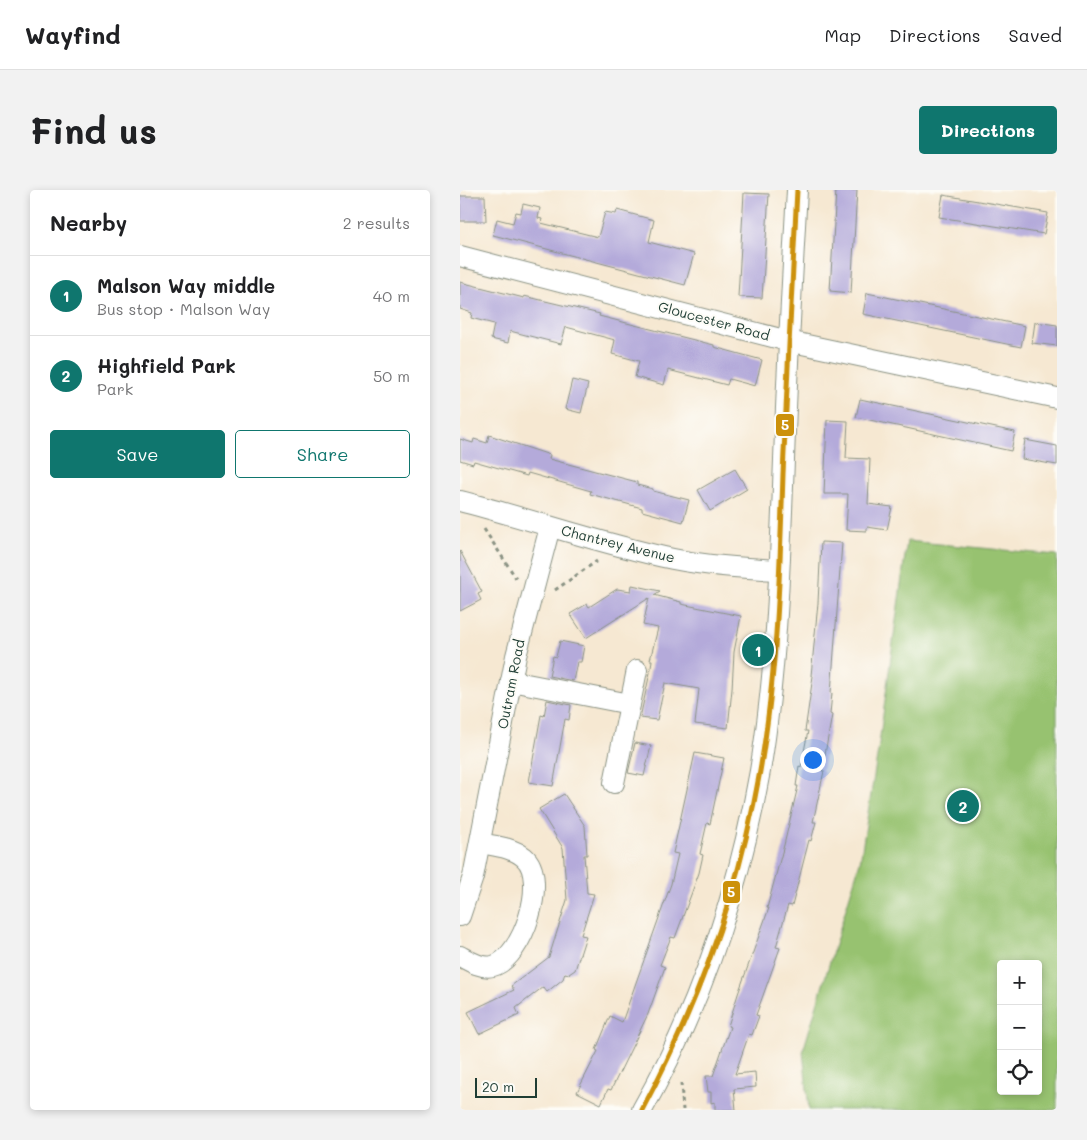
<!DOCTYPE html>
<meta charset="utf-8">
<style>
:root{--surface:#fff;--page:#f2f2f2;--text:#202124;--muted:#757577;--line:#e0e0e0;--accent:#0f766e}
body{margin:0;font-family:Mali,sans-serif;background:var(--page);color:var(--text)}
.controls{position:absolute;right:15px;bottom:15px;display:grid;overflow:hidden;border-radius:5px;box-shadow:0 2px 8px #0003}
.controls button{width:45px;height:45px;display:grid;place-items:center;padding:0;border:0;border-bottom:1px solid var(--line);background:var(--surface);color:var(--text);font:25px sans-serif}
.scale{position:absolute;left:15px;bottom:12px;width:62px;box-sizing:border-box;padding-left:5px;border:2px solid #1f3d34;border-top:0;font-size:14px;line-height:18px;white-space:nowrap;color:#1f3d34;-webkit-text-stroke:4px #fdfcf7;paint-order:stroke}
.you{position:absolute;left:352px;top:569px;width:18px;height:18px;margin:-12px;border:4px solid #fff;border-radius:50%;background:#1a73e8;box-shadow:0 0 0 8px #1a73e833}
.badge{display:grid;place-items:center;width:32px;height:32px;border-radius:50%;background:var(--accent);color:#fff;font-size:16px;font-weight:700}
.pin{position:absolute;translate:-50% -50%;border:2px solid #fff;box-shadow:0 1px 5px #0006}
.list{margin:0;padding:0;list-style:none}
h2{display:flex;justify-content:space-between;align-items:center;height:65px;margin:0;padding:0 20px;font-size:21px}
h2 small{font-size:16px;font-weight:400;color:var(--muted)}
.list li{display:grid;grid-template-columns:32px 1fr auto;gap:15px;align-items:center;box-sizing:border-box;height:80px;padding:0 20px;border-top:1px solid var(--line)}
.list b{display:block;font-size:19px;white-space:nowrap}
.list p{margin:0;font-size:16px;white-space:nowrap;color:var(--muted)}
.list em{font-size:16px;font-style:normal;color:var(--muted)}
.actions{display:flex;gap:10px;padding:15px 20px}
.actions a{flex:1;padding:11px 0;border:1px solid var(--accent);border-radius:5px;text-align:center;font-size:18px;color:var(--accent)}
.actions .main{background:var(--accent);color:#fff}
.icon{flex:none;width:28px;height:28px;fill:none;stroke:currentColor;stroke-width:2;stroke-linecap:round;stroke-linejoin:round}
.map{position:relative;flex:none;width:597px;height:920px;overflow:hidden;border-radius:5px}
header{display:flex;align-items:center;gap:30px;box-sizing:border-box;height:70px;padding:0 25px;background:var(--surface);border-bottom:1px solid var(--line)}
header strong{font-size:24px}
nav{display:flex;gap:28px;margin-inline-start:auto;font-size:18px}
.intro{display:flex;align-items:center;justify-content:space-between;box-sizing:border-box;height:120px;padding:0 30px}
h1{margin:0;font-size:35px}
.button{padding:12px 22px;border-radius:5px;background:var(--accent);color:#fff;font-size:18px;font-weight:700}
main{display:flex;gap:30px;padding:0 30px}
aside{flex:1;background:var(--surface);border-radius:5px;box-shadow:0 2px 8px #0003}
.map>svg:first-child{display:block}
.green{fill:#97c26f;stroke:#5b8052;fill-rule:evenodd}
.building{fill:#b4aada}
.lines{fill:none;stroke-linecap:round;stroke-linejoin:round}
.minor-casing{stroke:#8a9283;stroke-width:22}
.path{stroke:#8a9283;stroke-width:3;stroke-dasharray:4 4;stroke-linecap:butt}
.minor{stroke:#fff;stroke-width:20}
.bus-1-casing{stroke:#fdfcf7;stroke-width:9}
.bus-1{stroke:#cc910a;stroke-width:5}
.labels{text-anchor:middle;stroke-width:4;stroke-linejoin:round;paint-order:stroke}
.street-label{font-size:14px;fill:#1f3d34;stroke:#fdfcf7}
.line-badge{stroke:#fdfcf7;stroke-width:2}
.badge-label{font-size:14px;text-anchor:middle;font-weight:bold;fill:#fff}
</style>
<header>
<strong>Wayfind</strong>
<nav><a>Map</a><a>Directions</a><a>Saved</a></nav>
</header>
<div class="intro"><h1>Find us</h1><a class="button">Directions</a></div>
<main>
<aside>
<h2>Nearby<small>2 results</small></h2>
<ul class="list">
<li><span class="badge">1</span><div><b>Malson Way middle</b><p>Bus stop · Malson Way</p></div><em>40 m</em></li>
<li><span class="badge">2</span><div><b>Highfield Park</b><p>Park</p></div><em>50 m</em></li>
</ul>
<div class="actions"><a class="main">Save</a><a>Share</a></div>
</aside>
<div class="map">
<svg width="597" height="920" viewBox="0 0 597 920">
<rect width="100%" height="100%" fill="#fdfcf7"/>
<filter id="ink" filterUnits="userSpaceOnUse"><feTurbulence type="fractalNoise" baseFrequency=".02" numOctaves="2"/><feDisplacementMap in="SourceGraphic" scale="10" xChannelSelector="R" yChannelSelector="G"/><feConvolveMatrix kernelMatrix="1 2 1 2 8 2 1 2 1" color-interpolation-filters="sRGB"/></filter>
<filter id="wash" filterUnits="userSpaceOnUse"><feTurbulence type="fractalNoise" baseFrequency=".0096" numOctaves="4" result="noise"/><feDisplacementMap in="SourceGraphic" scale="20" xChannelSelector="R" yChannelSelector="G"/><feGaussianBlur stdDeviation="1.12" result="paint"/><feColorMatrix in="noise" values="0 0 0 0 0 0 0 0 0 0 0 0 0 0 0 0 0 1.4 0 .05"/><feComposite in="paint" operator="in"/></filter>
<g filter="url(#wash)">
<rect width="100%" height="100%" fill="#f6e8d2"/>
<path class="green" d="M447 351 597 365V920H349L343 861 400 672 418 561ZM541 774H578V901H541Z"/>
<g id="blocks">
<g class="building">
<polygon points="376,0 397,0 391,103 370,101"/>
<polygon points="284,3 309,4 302,108 278,107"/>
<polygon points="483,5 588,23 584,44 479,27"/>
<polygon points="0,6 25,6 26,31 0,31"/>
<polygon points="63,14 80,18 78,28 82,29 81,33 138,47 145,22 156,24 157,20 194,30 189,52 234,64 225,95 33,45 37,29 53,33 56,22 61,23"/>
<polygon points="0,92 64,108 64,106 140,124 139,126 254,155 254,157 302,170 295,196 269,189 267,195 208,180 204,195 175,187 179,171 152,164 155,150 106,137 101,154 50,141 48,153 31,149 34,134 11,128 12,123 0,119"/>
<polygon points="407,103 565,136 561,157 403,124"/>
<polygon points="575,132 597,135 597,156 572,153"/>
<polygon points="112,190 128,194 121,223 105,219"/>
<polygon points="400,209 555,242 551,261 396,227"/>
<polygon points="367,230 388,231 386,268 410,269 408,314 432,317 427,340 407,337 407,341 386,340 388,304 364,304"/>
<polygon points="29,245 90,265 89,269 177,292 177,295 193,299 193,301 229,310 223,332 182,321 182,318 130,304 131,301 68,283 67,286 14,271 13,274 0,270 0,249 13,253 14,249 27,253"/>
<polygon points="565,250 597,256 597,275 562,269"/>
<polygon points="275,279 287,299 250,321 238,300"/>
<polygon points="361,352 382,353 371,503 372,503 370,524 372,525 362,581 364,581 353,632 356,632 351,651 349,650 332,716 328,715 316,757 320,758 296,825 299,826 292,845 289,844 275,884 295,882 296,897 274,899 276,920 255,920 255,912 251,913 251,902 248,902 246,886 253,886 270,837 268,836 278,804 309,718 307,718 324,655 338,596 336,596 339,576 341,577 348,541 345,541 353,486 351,486 358,413"/>
<polygon points="0,361 22,402 18,404 21,410 0,421"/>
<polygon points="172,395 200,401 194,405 221,412 221,414 281,426 274,462 272,499 268,538 235,534 239,499 205,493 197,530 180,528 191,478 192,470 190,470 198,438 183,435 189,408 126,448 110,424 127,414 129,417 157,399 171,401"/>
<polygon points="100,451 124,456 121,472 117,472 113,491 89,486 93,466 96,467"/>
<polygon points="87,510 111,515 109,530 105,529 93,596 69,592 81,525 84,526"/>
<polygon points="175,553 191,556 184,586 168,583"/>
<polygon points="235,563 264,568 250,634 247,633 240,664 243,665 239,683 215,748 211,747 200,775 205,777 188,824 151,900 148,899 141,914 117,902 138,861 136,860 150,826 162,832 211,694 218,664 213,663"/>
<polygon points="104,604 125,636 127,665 124,665 127,703 134,704 121,745 126,746 115,780 109,784 105,783 103,789 87,802 83,797 56,818 59,825 19,844 8,822 54,800 51,796 89,767 107,710 103,658 79,619"/>
</g>
</g>
</g>
<g filter="url(#ink)">
<use href="#blocks" fill-opacity="0" stroke="#8a9283" stroke-width="1"/>
<g class="lines">
<g class="minor-casing">
<g id="minor">
<polyline points="0,66 328,151 597,208"/>
<path d="M0 311C71 329 141 354 213 369 248 376 284 378 319 380"/>
<polyline points="51,491 170,514"/>
<polyline points="154,593 177,480"/>
<polyline points="0,726 13,687 56,466 90,337"/>
<path d="M0 766C9 771 22 779 33 776 63 768 89 688 64 667 52 657 34 656 20 653"/>
<path d="M182 920C241 816 279 699 300 581 317 479 320 373 324 270 327 180 332 90 337 0"/>
</g>
</g>
<g class="path">
<polyline points="24,339 56,388"/>
<polyline points="95,400 137,371"/>
<polyline points="221,893 223,920"/>
</g>
<use href="#minor" class="minor"/>
<g class="bus-1-casing">
<path id="bus-1" d="M182 920C239 813 279 701 300 581 317 483 320 383 323 284 327 189 332 95 337 0"/>
</g>
<use href="#bus-1" class="bus-1"/>
</g>
</g>
<g class="labels">
<g class="street-label">
<text transform="translate(254 131) rotate(15)" y="5">Gloucester Road</text>
<text transform="translate(158 354) rotate(14)" y="5">Chantrey Avenue</text>
<text transform="translate(51 494) rotate(-79)" y="5">Outram Road</text>
</g>
</g>
<g class="line-badge">
<rect x="315" y="223" width="20" height="24" rx="5" fill="#cc910a"/>
<rect x="262" y="690" width="19" height="24" rx="5" fill="#cc910a"/>
</g>
<g class="badge-label">
<text x="325" y="240">5</text>
<text x="271" y="707">5</text>
</g>
</svg>
<div class="controls">
<button>+</button>
<button>−</button>
<button><svg class="icon" aria-label="locate" viewBox="0 0 24 24"><circle cx="12" cy="12" r="6"/><path d="M12 2v4M12 18v4M2 12h4M18 12h4"/></svg></button>
</div>
<div class="scale">20 m</div>
<div class="you"></div>
<div class="pin badge" style="left:298px;top:460px">1</div>
<div class="pin badge" style="left:503px;top:616px">2</div>
</div>
</main>
